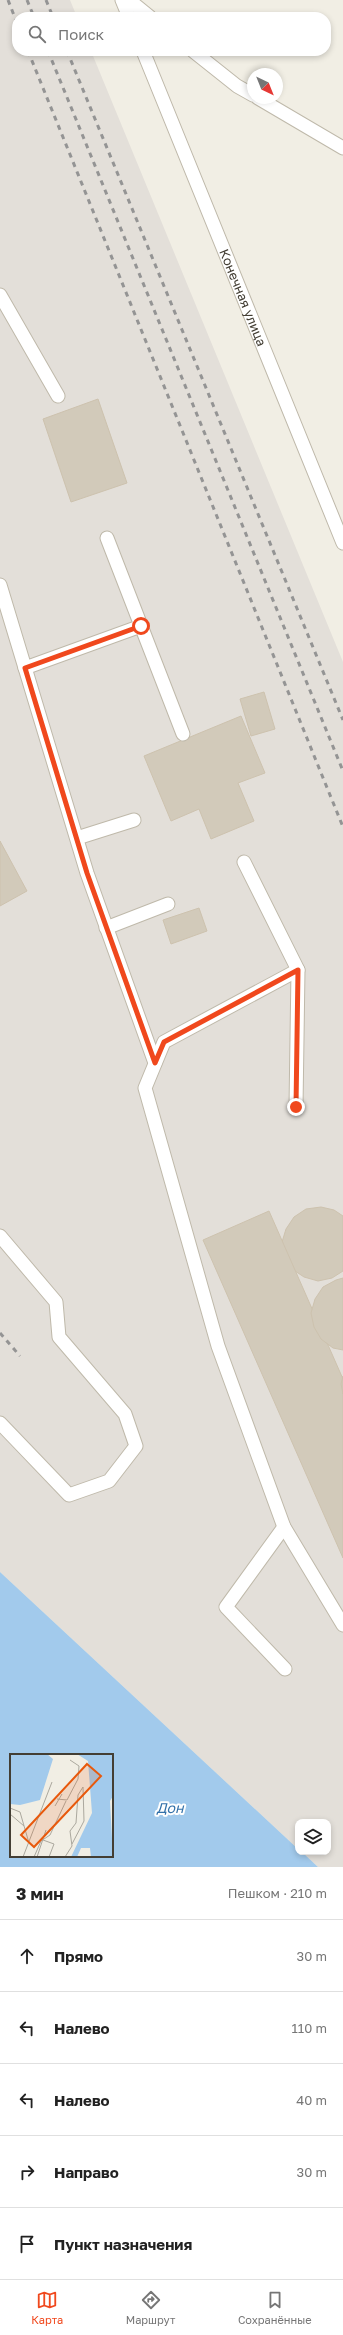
<!DOCTYPE html>
<html lang="ru">
<meta charset="utf-8">
<style>
:root{--surface:#fff;--page:#f2f2f2;--text:#222;--muted:#767676;--line:#e0e0e0;--accent:#f0481d}
body{margin:0;font-family:"Golos Text",sans-serif;background:var(--page);color:var(--text)}
.controls{position:absolute;right:12px;bottom:12px;display:grid;overflow:hidden;border-radius:8px;box-shadow:0 2px 6px #0003}
.controls button{width:36px;height:36px;display:grid;place-items:center;padding:0;border:0;border-bottom:1px solid var(--line);background:var(--surface);color:var(--text);font:20px sans-serif}
.compass{position:absolute;left:247px;top:68px;width:36px;height:36px;border-radius:50%;background:var(--surface);box-shadow:0 2px 6px #0003;rotate:137deg}
.stop{position:absolute;width:12px;height:12px;margin:-9px;border:3px solid #f0481d;border-radius:50%;background:#fff}
.stop.end{background:#f0481d;border-color:#fff;box-shadow:0 1px 4px #0008}
.list{margin:0;padding:0;list-style:none}
h2{display:flex;justify-content:space-between;align-items:center;height:52px;margin:0;padding:0 16px;font-size:17px}
h2 small{font-size:13px;font-weight:400;color:var(--muted)}
.list li{display:grid;grid-template-columns:26px 1fr auto;gap:12px;align-items:center;box-sizing:border-box;height:72px;padding:0 16px;border-top:1px solid var(--line)}
.list b{display:block;font-size:15px;white-space:nowrap}
.list em{font-size:13px;font-style:normal;color:var(--muted)}
.icon{flex:none;width:22px;height:22px;fill:none;stroke:currentColor;stroke-width:2;stroke-linecap:round;stroke-linejoin:round}
.map{position:relative;flex:none;width:343px;height:1867px;overflow:hidden}
.search{position:absolute;background:var(--surface);box-shadow:0 2px 6px #0003;left:12px;right:12px;top:12px;height:44px;display:flex;align-items:center;gap:10px;box-sizing:border-box;padding:0 14px;border-radius:16px;color:var(--muted);font-size:15px}
.sheet{height:412px;background:var(--surface)}
nav{display:flex;justify-content:space-around;align-items:center;box-sizing:border-box;height:56px;border-top:1px solid var(--line);background:var(--surface);font-size:11px;color:var(--muted)}
nav a{display:grid;justify-items:center;gap:2px}
nav .on{color:var(--accent)}
.map>svg:first-child{display:block}
.industrial{fill:#e3dfd9}
.water{fill:#a2caec;fill-rule:evenodd}
.building{fill:#d2caba;stroke:#cdc2ae}
.lines{fill:none;stroke-linecap:round;stroke-linejoin:round}
.service-casing{stroke:#bfb9aa;stroke-width:15}
.service{stroke:#fff;stroke-width:13}
.rail{stroke:#949494;stroke-width:3;stroke-dasharray:5 5;stroke-linecap:butt}
.route{stroke:#f0481d;stroke-width:5}
.labels{text-anchor:middle;stroke-width:4;stroke-linejoin:round;paint-order:stroke}
.street-label{font-size:13px;fill:#433e34;stroke:#fff}
.water-label{font-size:14px;font-style:italic;fill:#3371a9;stroke:#fff}
.inset-road{fill:none;stroke:#aba89e;stroke-width:1}
.view{fill:#e8590c;fill-opacity:0.15;stroke:#e8590c;stroke-width:2}
.inset-edge{fill:none;stroke:#433e34;stroke-width:2}
</style>
<div class="map">
<svg width="343" height="1867" viewBox="0 0 343 1867">
<rect width="100%" height="100%" fill="#f1eee4"/>
<polygon class="industrial" points="0,0 70,0 77,17 17,17 17,51 91,51 343,662 343,1867 318,1867 302,1852 328,1852 328,1822 298,1822 298,1849 0,1572"/>
<path class="water" d="M0 1572 298 1849V1852H302L318 1867H0ZM11 1755H112V1856H11Z"/>
<g class="building">
<polygon points="98,399 127,483 71,502 43,419"/>
<polygon points="264,692 275,729 251,736 240,699"/>
<polygon points="241,716 265,773 238,783 254,821 211,839 199,809 171,821 144,756"/>
<polygon points="0,841 27,891 0,906"/>
<polygon points="199,908 207,931 171,944 163,920"/>
<polygon points="321,1207 334,1210 343,1216 343,1271 332,1278 318,1281 304,1277 292,1269 285,1257 282,1242 286,1229 294,1217 306,1209"/>
<polygon points="269,1211 343,1379 343,1558 203,1240"/>
<polygon points="343,1278 343,1350 333,1348 321,1339 314,1327 311,1313 315,1299 323,1287 336,1280"/>
<polygon points="343,1376 343,1394 341,1384"/>
</g>
<g class="lines">
<g class="service-casing">
<g id="service">
<polyline points="122,0 129,17"/>
<polyline points="129,0 150,17"/>
<path id="s1" d="M143 51 343 543"/>
<polyline points="193,51 237,86 253,95"/>
<polyline points="258,98 343,148"/>
<polyline points="0,295 58,396"/>
<polyline points="107,538 183,734"/>
<polyline points="0,585 87,873 155,1063"/>
<polyline points="25,668 141,626"/>
<polyline points="77,838 134,820"/>
<polyline points="244,862 298,970 296,1107"/>
<polyline points="106,928 168,904"/>
<polyline points="298,970 164,1042 145,1088 218,1346 284,1527 343,1625"/>
<polyline points="0,1236 56,1302 59,1337 125,1414 136,1446 109,1481 69,1495 0,1423"/>
<polyline points="284,1527 226,1607 285,1669"/>
</g>
</g>
<use href="#service" class="service"/>
<g class="rail">
<polyline points="8,0 17,23"/>
<polyline points="27,0 34,17"/>
<polyline points="46,0 53,17"/>
<polyline points="28,51 343,827"/>
<polyline points="48,51 343,771"/>
<polyline points="67,51 343,720"/>
<polyline points="0,1333 20,1356"/>
</g>
</g>
<g class="lines">
<polyline class="route" points="141,626 25,668 87,873 155,1063 164,1042 298,970 296,1107"/>
</g>
<g class="labels">
<g class="street-label">
<text dy="5" stroke="none"><textPath href="#s1" startOffset="266">Конечная улица</textPath></text>
</g>
<g class="water-label">
<text x="170" y="1813">Дон</text>
</g>
</g>
<g transform="translate(10 1754)">
<rect width="103" height="103" fill="#f1eee4"/>
<path d="M0 0H37L43 5 30 46 10 51 0 50ZM67 0H103V42L100 47 103 103H81L80 94H71L67 103H61L82 59 78 7Z" fill="#a2caec"/>
<path class="inset-road" d="M47 45 57 46 68 25 69 12 60 6M45 52 52 40M0 54 10 58 19 89M0 60 14 72M33 86 44 90 39 103M13 103 42 28M24 103 31 87 40 81 56 47M27 103 36 76M55 103 62 92 60 77 66 69 68 41 73 33 74 67 62 90"/>
<path class="view" d="M77 10 91 22 24 93 11 81Z"/>
<rect width="103" height="103" class="inset-edge"/>
</g>
</svg>
<div class="controls">
<button><svg class="icon" aria-label="layers" viewBox="0 0 24 24"><path d="M12 4l9 5-9 5-9-5zM3 14l9 5 9-5"/></svg></button>
</div>
<svg class="compass" viewBox="-18 -18 36 36"><path d="M0-13l5 13h-10z" fill="#e53935"/><path d="M0 13l5-13h-10z" fill="#767676"/></svg>
<div class="stop" style="left:141px;top:626px"></div>
<div class="stop end" style="left:296px;top:1107px"></div>
<div class="search"><svg class="icon" aria-label="search" viewBox="0 0 24 24"><circle cx="10" cy="10" r="6"/><path d="M15 15l6 6"/></svg>Поиск</div>
</div>
<section class="sheet">
<h2>3 мин<small>Пешком · 210 m</small></h2>
<ul class="list">
<li><svg class="icon" aria-label="ahead" viewBox="0 0 24 24"><path d="M12 20V5M6 11l6-6 6 6"/></svg><div><b>Прямо</b></div><em>30 m</em></li>
<li><svg class="icon" aria-label="left" viewBox="0 0 24 24"><path d="M17 20v-9H6M10 6l-5 5 5 5"/></svg><div><b>Налево</b></div><em>110 m</em></li>
<li><svg class="icon" aria-label="left" viewBox="0 0 24 24"><path d="M17 20v-9H6M10 6l-5 5 5 5"/></svg><div><b>Налево</b></div><em>40 m</em></li>
<li><svg class="icon" aria-label="right" viewBox="0 0 24 24"><path d="M7 20v-9h11M14 6l5 5-5 5"/></svg><div><b>Направо</b></div><em>30 m</em></li>
<li><svg class="icon" aria-label="arrive" viewBox="0 0 24 24"><path d="M6 21V4h12l-3 4 3 4H6"/></svg><div><b>Пункт назначения</b></div></li>
</ul>
</section>
<nav>
<a class="on"><svg class="icon" aria-label="map" viewBox="0 0 24 24"><path d="M3 6l6-2 6 2 6-2v14l-6 2-6-2-6 2zM9 4v14M15 6v14"/></svg>Карта</a>
<a><svg class="icon" aria-label="directions" viewBox="0 0 24 24"><path d="M12 3l9 9-9 9-9-9zM9 14v-3h6M13 9l2 2-2 2"/></svg>Маршрут</a>
<a><svg class="icon" aria-label="saved" viewBox="0 0 24 24"><path d="M7 4h10v16l-5-4-5 4z"/></svg>Сохранённые</a>
</nav>
